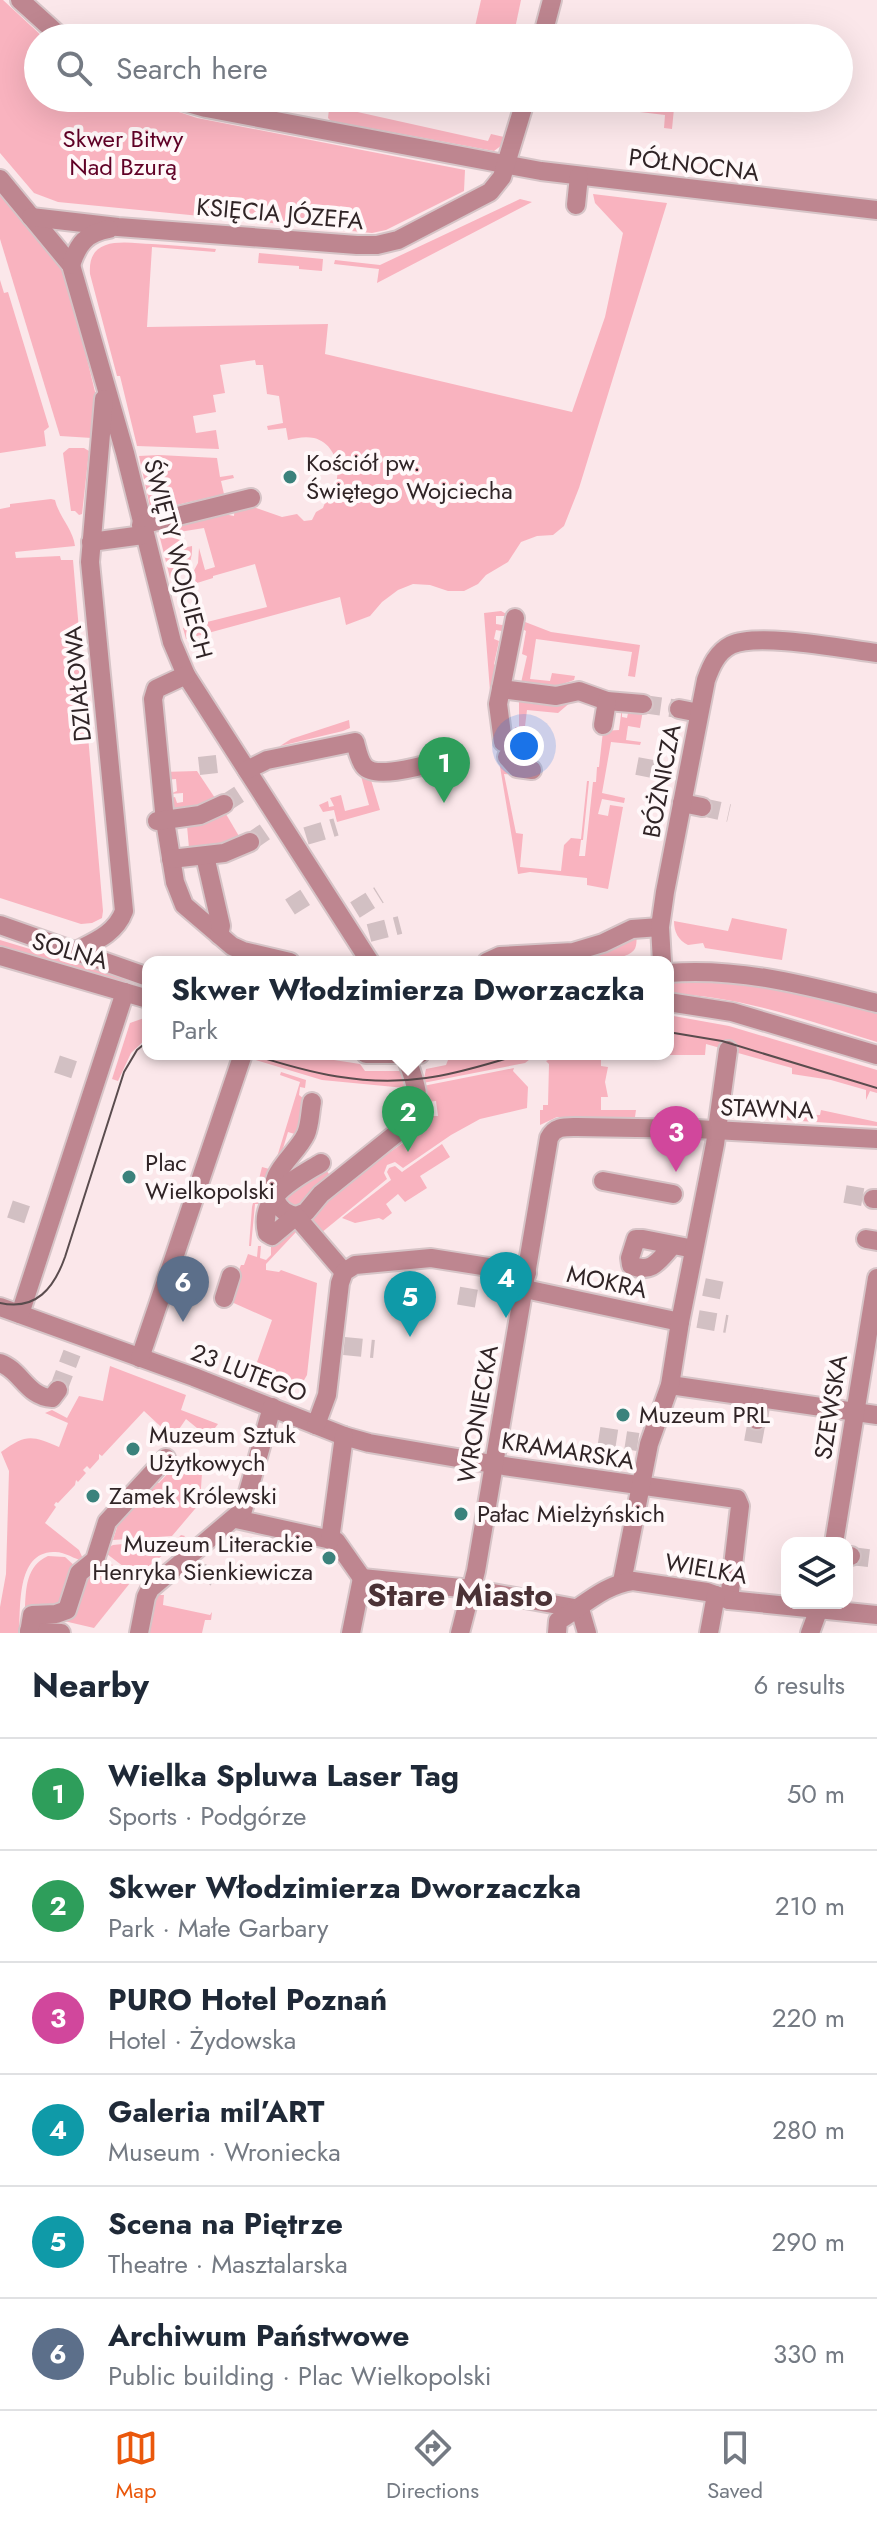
<!DOCTYPE html>
<meta charset="utf-8">
<style>
:root{--surface:#fff;--page:#f6f6f7;--text:#1f2937;--muted:#747a83;--line:#e0e1e3;--accent:#ea580c}
body{margin:0;font-family:Jost,sans-serif;background:var(--page);color:var(--text)}
.controls{position:absolute;right:24px;bottom:24px;display:grid;overflow:hidden;border-radius:16px;box-shadow:0 8px 32px #0002}
.controls button{width:72px;height:72px;display:grid;place-items:center;padding:0;border:0;border-bottom:2px solid var(--line);background:var(--surface);color:var(--text);font:40px sans-serif}
.you{position:absolute;left:524px;top:746px;width:28px;height:28px;margin:-20px;border:6px solid #fff;border-radius:50%;background:#1a73e8;box-shadow:0 0 0 12px #1a73e833}
.badge{display:grid;place-items:center;width:52px;height:52px;border-radius:50%;background:var(--accent);color:#fff;font-size:26px;font-weight:700}
.pin{position:absolute;translate:-50% -66px;filter:drop-shadow(0 2px 4px #0008)}
.pin::after{content:'';position:absolute;top:42px;width:28px;height:24px;background:inherit;clip-path:polygon(0 0,100% 0,50% 100%)}
.popup{position:absolute;left:142px;top:956px;width:532px;height:104px;box-sizing:border-box;display:grid;place-content:center;border-radius:16px;background:var(--surface);filter:drop-shadow(0 2px 6px #0005);font-size:26px;white-space:nowrap;color:var(--muted)}
.popup b{font-size:30px;color:var(--text)}
.popup::after{content:'';position:absolute;left:50%;top:100%;margin-left:-16px;border:16px solid transparent;border-top-color:var(--surface)}
.list{margin:0;padding:0;list-style:none}
h2{display:flex;justify-content:space-between;align-items:center;height:104px;margin:0;padding:0 32px;font-size:34px}
h2 small{font-size:26px;font-weight:400;color:var(--muted)}
.list li{display:grid;grid-template-columns:52px 1fr auto;gap:24px;align-items:center;box-sizing:border-box;height:112px;padding:0 32px;border-top:2px solid var(--line)}
.list b{display:block;font-size:30px;white-space:nowrap}
.list p{margin:0;font-size:26px;white-space:nowrap;color:var(--muted)}
.list em{font-size:26px;font-style:normal;color:var(--muted)}
.icon{flex:none;width:44px;height:44px;fill:none;stroke:currentColor;stroke-width:2;stroke-linecap:round;stroke-linejoin:round}
.map{position:relative;flex:none;width:877px;height:1633px;overflow:hidden}
.search{position:absolute;background:var(--surface);box-shadow:0 8px 32px #0002;left:24px;right:24px;top:24px;height:88px;display:flex;align-items:center;gap:20px;box-sizing:border-box;padding:0 28px;border-radius:44px;color:var(--muted);font-size:30px}
.sheet{height:776px;background:var(--surface)}
nav{display:flex;justify-content:space-around;align-items:center;box-sizing:border-box;height:112px;border-top:2px solid var(--line);background:var(--surface);font-size:22px;color:var(--muted)}
nav a{display:grid;justify-items:center;gap:4px}
nav .on{color:var(--accent)}
.map>svg:first-child{display:block}
.green{fill:#f9b3bf}
.lines{fill:none;stroke-linecap:round;stroke-linejoin:round}
.minor-tunnel{stroke:#d2c0c3;stroke-width:18;stroke-dasharray:18 9;stroke-linecap:butt}
.minor-casing{stroke:#d6c4c7;stroke-width:22}
.minor{stroke:#be8690;stroke-width:18}
.tram{stroke:#5a4c4e;stroke-width:2}
.poi-dot{fill:#3b827c;stroke:#fff8f9;stroke-width:3}
.labels{text-anchor:middle;stroke-width:8;stroke-linejoin:round;paint-order:stroke}
.park-label{font-size:24px;fill:#600126;stroke:#fff8f9}
.street-label{font-size:24px;fill:#302426;stroke:#fff8f9}
.poi-label{font-size:24px;fill:#302426;stroke:#fff8f9;text-anchor:start}
.district-label{font-size:32px;font-weight:bold;fill:#4b3236;stroke:#fff8f9}
</style>
<div class="map">
<svg width="877" height="1633" viewBox="0 0 877 1633">
<rect width="100%" height="100%" fill="#fbe7ea"/>
<g class="green">
<polygon points="0,0 3,0 44,38 38,38 38,98 137,98 197,118 465,170 464,191 386,230 372,233 58,202 34,193 0,153"/>
<polygon points="481,0 521,0 513,38 474,31"/>
<polygon points="239,98 293,98 311,102 296,112 239,101"/>
<polygon points="627,98 675,98 672,129 664,128 665,115 623,110"/>
<polygon points="326,105 488,141 491,134 504,137 502,145 494,151 331,121 328,118 329,109"/>
<polygon points="0,192 58,262 69,285 97,400 94,435 92,438 60,436 0,239"/>
<path d="M593 194 667 203 579 488 564 526 553 535 537 536 521 542 508 562 486 575 478 584 464 591H448L430 585 413 584 398 590 382 602 370 616 346 625 340 597 186 639 183 628 267 607 255 564 213 576V578L197 583 191 576 198 563 199 548 205 570 215 567 204 528 179 532 183 548 192 546C193 563 186 573 170 578L158 530 224 514 234 516 235 504 242 503 282 517 297 514 304 521 312 520 316 512 323 508C326 499 331 494 335 486 342 467 334 443 314 438 305 436 296 438 288 440L286 428 268 430 267 426 283 423 279 396 267 394 263 365H256L255 360 220 365 225 393 213 395 216 412 193 416 196 433 216 430 219 449 137 446 120 376H117L90 274C87 234 127 243 152 244 173 245 195 247 216 249L215 252 152 247 147 327 328 324 325 354 572 412 605 317 623 233 595 203Z"/>
<polygon points="520,199 532,202 377,283 379,269 334,264 335,260 380,265"/>
<polygon points="259,253 323,259 322,271 299,269 299,266 258,263"/>
<polygon points="0,280 4,293 8,292 49,427 44,431 46,446 0,453"/>
<polygon points="69,448 84,448 89,451 82,514 79,515 75,511 71,511 63,453"/>
<polygon points="159,455 217,458 220,477 233,475 234,478 221,481 224,494 155,510 150,507 139,456"/>
<path d="M51 499 55 500C59 517 73 529 75 546L15 552 16 558 60 556 61 560H73L103 911 102 918 92 923 81 924 0 898V509L10 507V504Z"/>
<polygon points="501,611 510,616 496,616 496,624 508,626 507,632 496,630 494,639 499,641 494,664 499,669 491,704 484,613"/>
<polygon points="520,620 551,632 640,645 635,677 628,676 632,652 536,639 530,679 550,681 552,673 575,676 574,680 554,687 521,683 527,656 522,654 526,631 519,627"/>
<path d="M519 698 572 701 558 713 527 710 521 759 533 761V764C516 763 513 756 509 740L517 735 515 727H519Z"/>
<polygon points="622,707 622,717 627,718 629,708 643,710 640,728 628,726 626,740 641,742 640,745 611,742 602,793 625,798 624,803 602,799 598,814 608,816 610,805 623,807 608,889 587,885 587,878 530,872 518,874 494,731 501,758 520,775 504,774 516,833 523,834 520,867 561,871 564,845 571,838 581,839 587,781 589,781 583,840 581,840 579,856 585,856 593,782 596,782 597,767 599,767 603,731 619,730"/>
<polygon points="349,720 350,728 343,731 280,746 291,739"/>
<polygon points="359,769 371,780 380,810 337,822 334,810 323,812 319,805 328,801 329,807 334,806 330,798 341,795 345,811 369,805"/>
<polygon points="197,771 217,801 172,814 171,798 175,797 177,803 183,802 183,793 170,794 177,791 176,779 164,780 163,772"/>
<polygon points="223,809 243,843 189,848 187,826"/>
<path d="M732 918 787 929 782 960 705 948 703 943 688 945C678 940 674 932 674 921L728 931Z"/>
<path d="M637 933C636 939 638 948 632 952 624 959 596 962 585 962L590 955Z"/>
<polygon points="0,940 126,978 125,983 0,946"/>
<path d="M668 980H735L877 1010V1042C808 1021 740 995 668 994Z"/>
<polygon points="148,1014 148,1037 131,1053 118,1081 112,1079 130,1023 147,1017"/>
<polygon points="668,1015 729,1026 877,1070 877,1093 870,1091 866,1100 866,1090 831,1080 792,1074 792,1068 706,1044 705,1055 670,1055"/>
<polygon points="248,1054 295,1054 360,1064 365,1071 400,1071 405,1088 322,1080 246,1057"/>
<polygon points="478,1054 552,1054 544,1058 534,1056 525,1063 423,1083 426,1069 446,1065 448,1060"/>
<polygon points="561,1054 601,1054 601,1066 608,1067 605,1082 608,1097 601,1097 601,1110 636,1110 635,1117 557,1117 540,1125 540,1110 543,1110 543,1105 548,1105 549,1064 546,1061"/>
<polygon points="514,1068 513,1071 528,1087 527,1108 480,1119 451,1135 403,1168 395,1162 387,1165 384,1173 387,1179 321,1233 311,1221 311,1217 328,1196 410,1138 408,1135 423,1125 428,1116 438,1116 436,1101 426,1102 423,1086"/>
<polygon points="281,1072 306,1080 305,1088 300,1087 299,1095 307,1101 298,1135 288,1132 277,1168 264,1183 259,1204 255,1204 251,1246 249,1246 252,1207 262,1167 273,1170 300,1082 280,1075"/>
<polygon points="821,1110 877,1122 877,1126 785,1120 786,1114 820,1115"/>
<polygon points="442,1144 450,1157 420,1176 427,1188 405,1202 398,1194 386,1204 392,1213 383,1220 379,1218 355,1223 342,1218 391,1180 387,1172 389,1168 395,1166 402,1172"/>
<polygon points="323,1166 332,1178 295,1209 285,1202 285,1193"/>
<polygon points="291,1229 297,1231 266,1264 266,1270 279,1272 281,1270 317,1283 307,1375 300,1387 294,1390 277,1384 276,1388 251,1379 272,1320 227,1300 241,1265 244,1265 248,1254 257,1257 258,1246 261,1246 260,1258 266,1260 271,1255 271,1246"/>
<path d="M110 1366 186 1395 181 1410 218 1424 208 1437 186 1419 173 1438 144 1411 102 1456 99 1454V1459L90 1469 87 1466 83 1470 86 1473 78 1482 76 1480 75 1485 58 1503 56 1502 54 1505 56 1507 45 1523 79 1550 84 1561C73 1559 65 1551 53 1552 16 1553 21 1608 19 1633H0V1607L6 1574 9 1471 1 1452C26 1434 31 1435 59 1447L68 1423 45 1413 52 1410 67 1418 79 1396 103 1401Z"/>
<polygon points="177,1457 181,1460 184,1458 189,1462 190,1461 202,1473 200,1503 172,1536 113,1540 118,1524 155,1482 159,1483 171,1470 168,1467"/>
<polygon points="181,1535 185,1536 182,1540 136,1576 107,1554 109,1547 113,1545 163,1540 165,1543 174,1542"/>
<path d="M48 1556 65 1557 76 1567 63 1606 25 1609C26 1588 26 1566 48 1556Z"/>
<polygon points="103,1559 134,1578 94,1628 64,1621 85,1580"/>
<polygon points="156,1595 164,1595 163,1605 210,1615 212,1612 211,1620 205,1620 202,1633 148,1633"/>
</g>
<g class="lines">
<g class="minor-tunnel">
<polyline points="643,704 679,709"/>
<polyline points="199,766 225,763"/>
<polyline points="637,766 669,772"/>
<polyline points="224,804 244,791"/>
<polyline points="702,807 729,813"/>
<polyline points="306,836 336,827"/>
<polyline points="250,842 269,829"/>
<polyline points="290,907 312,893"/>
<polyline points="355,910 379,895"/>
<polyline points="369,933 400,925"/>
<polyline points="57,1064 78,1071"/>
<polyline points="845,1194 873,1199"/>
<polyline points="10,1209 31,1216"/>
<polyline points="704,1287 729,1292"/>
<polyline points="466,1306 470,1282"/>
<polyline points="698,1319 727,1324"/>
<polyline points="344,1346 374,1349"/>
<polyline points="58,1390 72,1353"/>
<polyline points="599,1436 638,1442"/>
<polyline points="753,1442 757,1420"/>
<polyline points="851,1556 876,1559"/>
<polyline points="187,1567 214,1577"/>
</g>
<g class="minor-casing">
<g id="minor">
<polyline points="20,0 62,38"/>
<polyline points="542,38 552,0"/>
<polyline points="170,98 206,108 541,171 877,210"/>
<polyline points="0,179 71,265 125,453 172,642 186,675 370,962"/>
<polyline points="576,205 579,176"/>
<polyline points="31,217 118,227 357,245 377,245 398,240 490,192 502,177 526,98"/>
<path d="M71 265C78 244 86 233 109 229"/>
<polyline points="141,525 251,498"/>
<polyline points="91,542 143,535"/>
<polyline points="186,675 156,689 153,699 165,821 175,882 184,905 232,946 243,951 290,962"/>
<polyline points="501,689 556,696 579,691 607,701 643,704"/>
<polyline points="679,709 699,713"/>
<polyline points="603,725 607,701"/>
<polyline points="503,742 498,704 515,618"/>
<polyline points="507,757 517,768 532,770"/>
<path d="M247 770 267 760 355 742C357 749 359 760 364 766 376 781 431 763 448 759"/>
<polyline points="682,803 702,807"/>
<polyline points="157,821 200,815 224,804"/>
<polyline points="205,856 221,926 219,935"/>
<polyline points="171,859 224,853 250,842"/>
<polyline points="0,925 148,977"/>
<path d="M76 951C96 941 116 933 124 911L90 562 104 399"/>
<polyline points="0,956 148,999"/>
<polyline points="487,962 500,956 573,952 603,943 632,929 660,927"/>
<path d="M662 962 660 927 665 892 706 680C711 666 717 652 731 645 757 632 845 649 877 653"/>
<path d="M668 973C740 967 808 986 877 1003"/>
<polyline points="668,1002 732,1012 877,1055"/>
<polyline points="366,1054 420,1054"/>
<path d="M312 1102C310 1112 310 1125 306 1134 296 1156 264 1174 276 1201 281 1210 286 1214 296 1216L306 1212 321 1194 413 1120C424 1100 412 1074 405 1054"/>
<path d="M321 1163C295 1179 258 1196 267 1233L272 1236 296 1216 344 1272"/>
<polyline points="603,1181 673,1194"/>
<polyline points="873,1199 877,1199"/>
<polyline points="866,1239 877,1241"/>
<path d="M673 1245C660 1259 652 1275 631 1265L630 1258 636 1239H643L694 1249"/>
<polyline points="525,1289 680,1322"/>
<polyline points="224,1298 231,1276"/>
<polyline points="0,1307 194,1377 344,1436 369,1443 504,1466 737,1499 740,1506 729,1600"/>
<polyline points="20,1314 125,992"/>
<polyline points="140,1358 243,1054"/>
<path d="M0 1363C21 1370 27 1397 52 1398L58 1390"/>
<polyline points="670,1385 877,1415"/>
<polyline points="757,1420 760,1398"/>
<polyline points="316,1425 327,1395 340,1283 344,1272 355,1265 431,1258 527,1273"/>
<polyline points="236,1519 336,1541 362,1578"/>
<polyline points="330,1540 344,1436"/>
<polyline points="834,1543 877,1278"/>
<polyline points="847,1556 851,1556"/>
<polyline points="622,1582 649,1444 670,1385 680,1322 715,1144 728,1050"/>
<polyline points="29,1631 61,1633"/>
<polyline points="29,1633 32,1615 56,1614 67,1610 79,1573 95,1560 107,1522 166,1458"/>
<polyline points="139,1633 146,1597 150,1589 243,1510 272,1407"/>
<polyline points="351,1633 362,1578 471,1589 580,1609 587,1633"/>
<path d="M460 1633 476 1571 549 1138C555 1126 565 1127 577 1127L696 1129 877 1139"/>
<path d="M557 1633 558 1621C582 1607 605 1584 633 1581L707 1592 729 1600 877 1615"/>
<polyline points="709,1633 716,1595"/>
<polyline points="810,1633 821,1603"/>
</g>
</g>
<use href="#minor" class="minor"/>
<g class="tram">
<polyline points="668,1032 722,1041 877,1088"/>
<path d="M251 1054C309 1073 365 1087 426 1078 458 1074 490 1063 522 1054"/>
<path d="M0 1303C36 1311 54 1288 65 1257L124 1072 137 1050 148 1041"/>
</g>
</g>
<g class="poi-dot">
<circle cx="290" cy="477" r="8"/>
<circle cx="129" cy="1177" r="8"/>
<circle cx="623" cy="1415" r="8"/>
<circle cx="133" cy="1449" r="8"/>
<circle cx="93" cy="1496" r="8"/>
<circle cx="461" cy="1514" r="8"/>
<circle cx="329" cy="1558" r="8"/>
</g>
<g class="labels">
<g class="park-label">
<text x="123" y="147">Skwer Bitwy<tspan x="123" dy="28">Nad Bzurą</tspan></text>
</g>
<g class="street-label">
<text transform="translate(694 165) rotate(7)" y="8">PÓŁNOCNA</text>
<text transform="translate(280 214) rotate(5)" y="8">KSIĘCIA JÓZEFA</text>
<text transform="translate(178 559) rotate(75)" y="8">ŚWIĘTY WOJCIECH</text>
<text transform="translate(78 684) rotate(-95)" y="8">DZIAŁOWA</text>
<text transform="translate(662 781) rotate(-79)" y="8">BÓŻNICZA</text>
<text transform="translate(70 951) rotate(16)" y="8">SOLNA</text>
<text transform="translate(767 1109) rotate(2)" y="8">STAWNA</text>
<text transform="translate(607 1282) rotate(12)" y="8">MOKRA</text>
<text transform="translate(249 1373) rotate(21)" y="8">23 LUTEGO</text>
<text transform="translate(831 1407) rotate(-81)" y="8">SZEWSKA</text>
<text transform="translate(478 1414) rotate(-80)" y="8">WRONIECKA</text>
<text transform="translate(568 1451) rotate(9)" y="8">KRAMARSKA</text>
<text transform="translate(706 1569) rotate(10)" y="8">WIELKA</text>
</g>
<g class="poi-label">
<text x="306" y="471">Kościół pw.<tspan x="306" dy="28">Świętego Wojciecha</tspan></text>
<text x="145" y="1171">Plac<tspan x="145" dy="28">Wielkopolski</tspan></text>
<text x="639" y="1423">Muzeum PRL</text>
<text x="149" y="1443">Muzeum Sztuk<tspan x="149" dy="28">Użytkowych</tspan></text>
<text x="109" y="1504">Zamek Królewski</text>
<text x="477" y="1522">Pałac Mielżyńskich</text>
<text x="313" y="1552" text-anchor="end">Muzeum Literackie<tspan x="313" dy="28">Henryka Sienkiewicza</tspan></text>
</g>
<g class="district-label">
<text x="460" y="1606">Stare Miasto</text>
</g>
</g>
</svg>
<div class="controls">
<button><svg class="icon" aria-label="layers" viewBox="0 0 24 24"><path d="M12 4l9 5-9 5-9-5zM3 14l9 5 9-5"/></svg></button>
</div>
<div class="you"></div>
<div class="pin badge" style="left:444px;top:803px;background:#2e9e5b">1</div>
<div class="pin badge" style="left:408px;top:1152px;background:#2e9e5b">2</div>
<div class="popup"><b>Skwer Włodzimierza Dworzaczka</b>Park</div>
<div class="pin badge" style="left:676px;top:1172px;background:#d1479c">3</div>
<div class="pin badge" style="left:506px;top:1318px;background:#0f9aa8">4</div>
<div class="pin badge" style="left:410px;top:1337px;background:#0f9aa8">5</div>
<div class="pin badge" style="left:183px;top:1322px;background:#5c6f8a">6</div>
<div class="search"><svg class="icon" aria-label="search" viewBox="0 0 24 24"><circle cx="10" cy="10" r="6"/><path d="M15 15l6 6"/></svg>Search here</div>
</div>
<section class="sheet">
<h2>Nearby<small>6 results</small></h2>
<ul class="list">
<li><span class="badge" style="background:#2e9e5b">1</span><div><b>Wielka Spluwa Laser Tag</b><p>Sports · Podgórze</p></div><em>50 m</em></li>
<li><span class="badge" style="background:#2e9e5b">2</span><div><b>Skwer Włodzimierza Dworzaczka</b><p>Park · Małe Garbary</p></div><em>210 m</em></li>
<li><span class="badge" style="background:#d1479c">3</span><div><b>PURO Hotel Poznań</b><p>Hotel · Żydowska</p></div><em>220 m</em></li>
<li><span class="badge" style="background:#0f9aa8">4</span><div><b>Galeria mil’ART</b><p>Museum · Wroniecka</p></div><em>280 m</em></li>
<li><span class="badge" style="background:#0f9aa8">5</span><div><b>Scena na Piętrze</b><p>Theatre · Masztalarska</p></div><em>290 m</em></li>
<li><span class="badge" style="background:#5c6f8a">6</span><div><b>Archiwum Państwowe</b><p>Public building · Plac Wielkopolski</p></div><em>330 m</em></li>
</ul>
</section>
<nav>
<a class="on"><svg class="icon" aria-label="map" viewBox="0 0 24 24"><path d="M3 6l6-2 6 2 6-2v14l-6 2-6-2-6 2zM9 4v14M15 6v14"/></svg>Map</a>
<a><svg class="icon" aria-label="directions" viewBox="0 0 24 24"><path d="M12 3l9 9-9 9-9-9zM9 14v-3h6M13 9l2 2-2 2"/></svg>Directions</a>
<a><svg class="icon" aria-label="saved" viewBox="0 0 24 24"><path d="M7 4h10v16l-5-4-5 4z"/></svg>Saved</a>
</nav>
